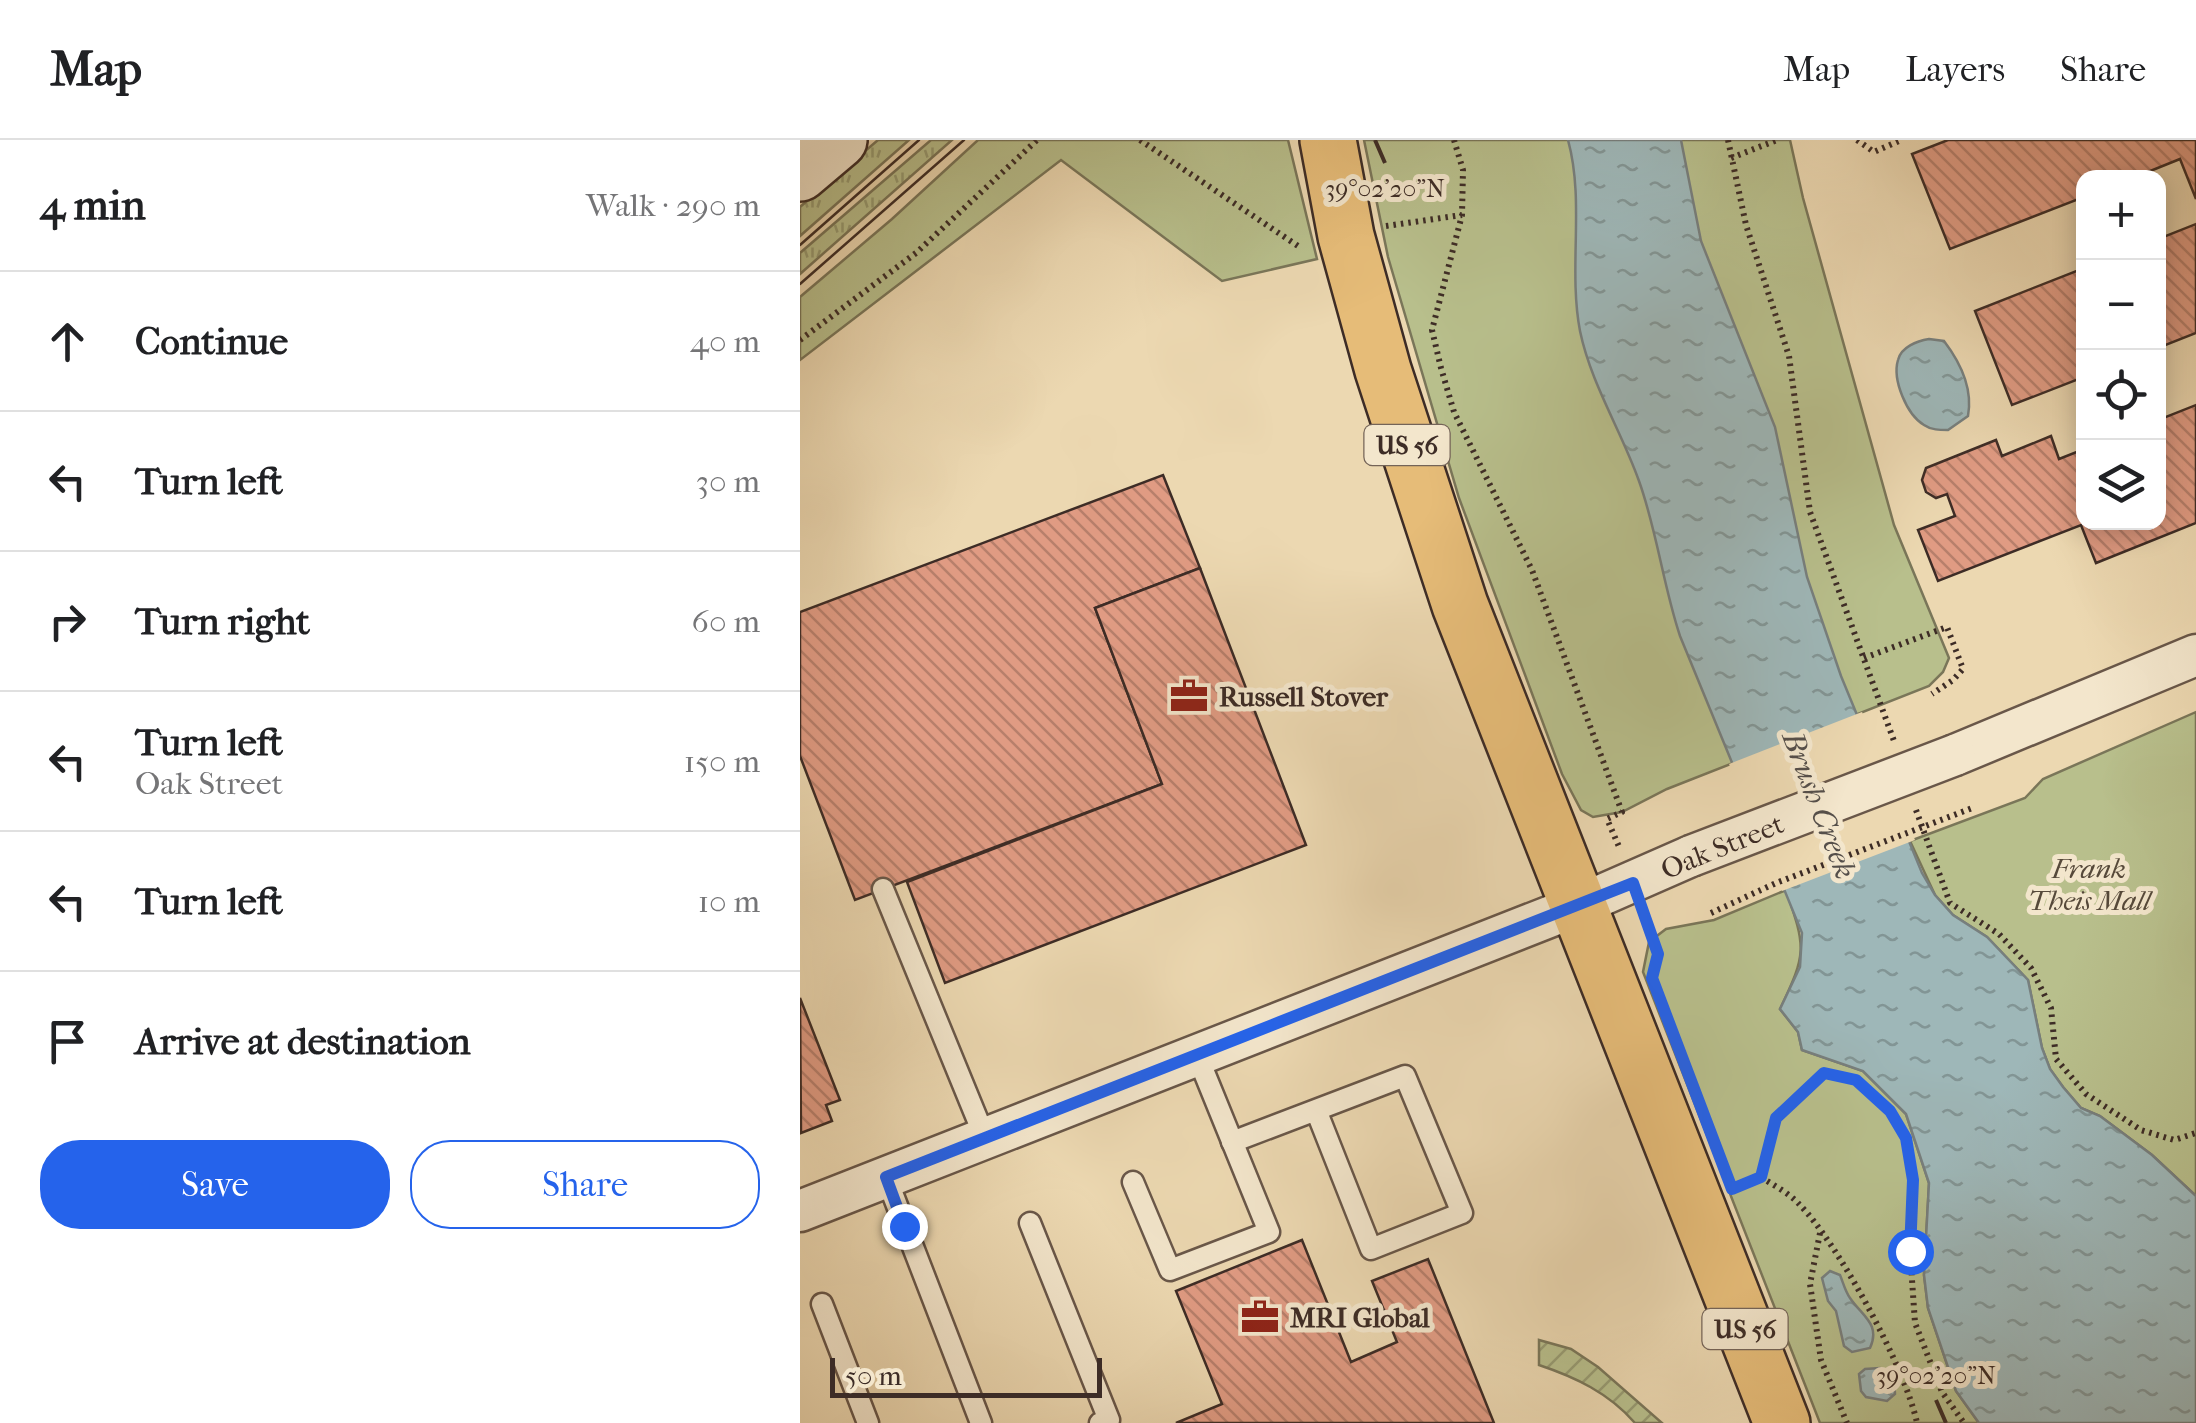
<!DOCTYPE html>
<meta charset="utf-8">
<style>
:root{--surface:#fff;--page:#f2f2f2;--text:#202124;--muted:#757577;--line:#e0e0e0;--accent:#2563eb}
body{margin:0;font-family:"IM FELL French Canon",serif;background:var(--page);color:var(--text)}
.controls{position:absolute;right:30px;top:30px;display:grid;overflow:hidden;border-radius:20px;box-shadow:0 5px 25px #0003}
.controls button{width:90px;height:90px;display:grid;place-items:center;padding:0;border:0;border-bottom:2px solid var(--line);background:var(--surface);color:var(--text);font:50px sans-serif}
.scale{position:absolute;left:30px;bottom:25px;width:272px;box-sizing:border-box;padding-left:10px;border:5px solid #3d2c26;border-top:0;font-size:28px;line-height:35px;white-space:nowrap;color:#3d2c26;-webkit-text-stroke:8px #f3e6cc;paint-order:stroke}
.stop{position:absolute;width:30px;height:30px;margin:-22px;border:8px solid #2563eb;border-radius:50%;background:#fff}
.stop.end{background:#2563eb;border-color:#fff;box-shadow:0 2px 10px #0008}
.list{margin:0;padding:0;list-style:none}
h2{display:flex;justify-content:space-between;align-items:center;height:130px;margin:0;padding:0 40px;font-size:42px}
h2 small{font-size:32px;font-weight:400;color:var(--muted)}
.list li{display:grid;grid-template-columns:65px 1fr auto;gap:30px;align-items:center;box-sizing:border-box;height:140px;padding:0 40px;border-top:2px solid var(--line)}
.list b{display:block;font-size:38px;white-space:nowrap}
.list p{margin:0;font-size:32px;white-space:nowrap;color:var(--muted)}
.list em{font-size:32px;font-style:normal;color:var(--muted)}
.actions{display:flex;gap:20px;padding:30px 40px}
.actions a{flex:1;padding:22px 0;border:2px solid var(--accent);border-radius:40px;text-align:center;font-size:35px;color:var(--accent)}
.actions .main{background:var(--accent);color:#fff}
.icon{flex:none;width:55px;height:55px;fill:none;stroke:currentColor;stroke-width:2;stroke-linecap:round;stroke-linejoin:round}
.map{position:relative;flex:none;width:1396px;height:1283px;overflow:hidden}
header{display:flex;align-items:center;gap:60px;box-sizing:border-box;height:140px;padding:0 50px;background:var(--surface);border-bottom:2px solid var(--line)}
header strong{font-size:48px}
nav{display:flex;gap:55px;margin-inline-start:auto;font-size:35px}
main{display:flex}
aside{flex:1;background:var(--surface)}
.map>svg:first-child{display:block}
.grass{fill:url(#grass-tufts);stroke:#7a7659;stroke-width:2.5}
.park{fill:#b8bf8c;stroke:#7a7659;stroke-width:2.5}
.garden{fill:url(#garden-furrows);stroke:#7a7659;stroke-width:2.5}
.water{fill:url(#water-ripples);stroke:#777f7e;stroke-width:2.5}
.pier{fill:#ecd8b1}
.building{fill:url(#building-back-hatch);stroke:#3d2c26;stroke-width:2.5}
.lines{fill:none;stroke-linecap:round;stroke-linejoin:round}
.lane-casing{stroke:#695749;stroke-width:25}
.street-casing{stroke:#695749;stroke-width:45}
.secondary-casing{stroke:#3d2c26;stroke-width:60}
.highway-casing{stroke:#3d2c26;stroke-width:60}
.path{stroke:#3d2c26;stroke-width:6;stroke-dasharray:2.5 5;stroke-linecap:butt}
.lane{stroke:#f3e6cc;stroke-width:20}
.street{stroke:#f3e6cc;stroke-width:40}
.secondary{stroke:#f3e6cc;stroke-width:55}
.highway{stroke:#e6bc78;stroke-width:55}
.tram{stroke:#3d2c26;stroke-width:2.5}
.street-bridge-casing{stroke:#695749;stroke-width:45;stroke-linecap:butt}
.path-bridge{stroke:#3d2c26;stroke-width:6;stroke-dasharray:2.5 5;stroke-linecap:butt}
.street-bridge{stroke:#f3e6cc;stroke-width:40}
.route{stroke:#2563eb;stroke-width:12}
.ticks{fill:none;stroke:#3d2c26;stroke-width:4}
.labels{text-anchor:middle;stroke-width:10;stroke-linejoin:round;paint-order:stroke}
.shield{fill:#f3e6cc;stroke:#746458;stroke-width:2.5}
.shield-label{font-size:25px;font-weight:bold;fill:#3d2c26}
.poi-label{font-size:28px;font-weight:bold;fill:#3d2c26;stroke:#f3e6cc;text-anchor:start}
.street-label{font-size:28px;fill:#3d2c26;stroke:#f3e6cc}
.park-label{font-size:28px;font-style:italic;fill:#56493a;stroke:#f3e6cc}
.water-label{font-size:30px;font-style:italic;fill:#554f4a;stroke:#f3e6cc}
.ticks-label{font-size:25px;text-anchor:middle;fill:#3d2c26;stroke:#f3e6cc;stroke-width:10;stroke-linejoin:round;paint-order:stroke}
</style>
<header>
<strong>Map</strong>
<nav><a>Map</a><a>Layers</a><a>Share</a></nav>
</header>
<main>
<aside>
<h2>4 min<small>Walk · 290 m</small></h2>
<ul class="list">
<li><svg class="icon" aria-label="ahead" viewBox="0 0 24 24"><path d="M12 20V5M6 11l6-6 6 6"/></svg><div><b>Continue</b></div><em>40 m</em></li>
<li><svg class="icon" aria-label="left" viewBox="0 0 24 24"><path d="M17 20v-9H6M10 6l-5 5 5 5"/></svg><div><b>Turn left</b></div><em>30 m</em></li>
<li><svg class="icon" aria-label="right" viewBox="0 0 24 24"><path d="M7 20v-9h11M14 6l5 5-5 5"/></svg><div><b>Turn right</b></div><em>60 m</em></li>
<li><svg class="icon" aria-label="left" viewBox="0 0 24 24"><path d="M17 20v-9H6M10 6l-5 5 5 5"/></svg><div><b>Turn left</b><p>Oak Street</p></div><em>150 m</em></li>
<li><svg class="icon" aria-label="left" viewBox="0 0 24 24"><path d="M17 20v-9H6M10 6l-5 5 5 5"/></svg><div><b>Turn left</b></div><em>10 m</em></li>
<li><svg class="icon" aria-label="arrive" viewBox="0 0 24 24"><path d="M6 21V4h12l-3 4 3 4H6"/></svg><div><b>Arrive at destination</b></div></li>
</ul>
<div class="actions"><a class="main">Save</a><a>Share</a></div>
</aside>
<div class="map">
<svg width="1396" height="1283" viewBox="0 0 1396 1283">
<defs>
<pattern id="grass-tufts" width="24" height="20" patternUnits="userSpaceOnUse" patternTransform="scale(2.5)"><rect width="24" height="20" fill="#b8bf8c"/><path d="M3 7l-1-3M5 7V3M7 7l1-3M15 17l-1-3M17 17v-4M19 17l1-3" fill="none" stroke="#979b72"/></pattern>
<pattern id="garden-furrows" width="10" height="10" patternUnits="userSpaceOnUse" patternTransform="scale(2.5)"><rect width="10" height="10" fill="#b8bf8c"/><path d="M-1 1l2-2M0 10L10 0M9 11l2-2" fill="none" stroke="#979b72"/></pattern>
<pattern id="water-ripples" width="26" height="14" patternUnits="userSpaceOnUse" patternTransform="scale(2.5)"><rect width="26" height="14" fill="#9eb7b8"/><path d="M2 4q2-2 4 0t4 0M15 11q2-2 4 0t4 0" fill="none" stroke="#829595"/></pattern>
<pattern id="building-back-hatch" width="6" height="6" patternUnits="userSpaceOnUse" patternTransform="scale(2.5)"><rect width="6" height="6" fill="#e09b83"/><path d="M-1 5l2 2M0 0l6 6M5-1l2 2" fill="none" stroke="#b77f6b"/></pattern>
</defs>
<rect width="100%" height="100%" fill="#ecd8b1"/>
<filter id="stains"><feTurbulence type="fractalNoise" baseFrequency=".002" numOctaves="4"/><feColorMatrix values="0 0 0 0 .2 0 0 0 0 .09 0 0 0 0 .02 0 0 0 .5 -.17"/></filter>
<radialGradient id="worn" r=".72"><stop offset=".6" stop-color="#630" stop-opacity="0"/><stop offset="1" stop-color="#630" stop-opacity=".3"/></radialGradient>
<g class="grass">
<polygon points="78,0 109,0 0,96 0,67"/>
<polygon points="131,0 152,0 0,134 0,113"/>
</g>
<g class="park">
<polygon points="178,0 488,0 517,119 422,141 261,20 0,220 0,157 92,79"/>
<polygon points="564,0 990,0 1003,58 1094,385 1149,518 1143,532 1129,546 867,649 822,672 793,677 781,670 762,634 659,358 588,117"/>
<polygon points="1396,572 1396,1056 1352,1015 1300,976 1281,968 1263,947 1250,929 1242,908 1228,840 1187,797 1153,775 1135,755 1110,701 1225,658 1243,639"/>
<path d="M986 750C1006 808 1007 813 980 869L998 892 1002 910 1063 931 1106 974 1129 1043 1124 1135 1128 1168 1156 1251 1179 1283H1020L843 832 849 802 866 789 914 780Z"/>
</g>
<path class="garden" d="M739 1200 771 1209 798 1227 862 1283H835C809 1253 775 1237 739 1225Z"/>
<g class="water">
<path d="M768 0H881L901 101 975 287 1007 437 1041 536 1122 733 1135 755 1153 775 1187 797 1228 840 1242 908 1250 929 1263 947 1281 968 1300 976 1352 1015 1396 1056V1283H1179L1156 1251 1128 1168 1124 1135 1129 1043 1106 974 1063 931 1002 910 998 892 980 869 1000 827 1002 793 880 496C863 445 857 391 839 341 821 290 791 244 780 191 768 128 785 62 768 0Z"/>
<path d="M1129 199 1144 201C1160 222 1173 249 1168 276L1148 290C1140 290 1131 290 1124 285 1107 275 1092 240 1098 220 1101 207 1117 201 1129 199Z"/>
<path d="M1030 1131 1040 1135C1043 1142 1045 1151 1050 1158 1062 1176 1081 1184 1070 1208L1052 1212 1044 1206 1036 1171 1028 1161 1022 1138Z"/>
<path d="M1080 1228C1089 1235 1095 1242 1095 1254L1087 1261 1066 1257 1061 1251 1059 1234 1065 1229Z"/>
</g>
<polygon class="pier" points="1062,572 1115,700 982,751 929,624"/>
<g class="building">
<polygon points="1148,0 1396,0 1396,59 1380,19 1333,38 1284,38 1284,57 1150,109 1112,14"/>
<polygon points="1396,84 1396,193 1358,208 1358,99"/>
<polygon points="1284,128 1284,237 1212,265 1175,171"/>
<polygon points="1396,265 1396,383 1296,423 1281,385 1138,441 1118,390 1155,376 1147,354 1136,358 1126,352 1122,340 1126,328 1196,300 1202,316 1251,296 1259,319 1284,309 1284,382 1358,382 1358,280"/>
<polygon points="363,335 400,428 295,468 362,644 55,760 0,616 0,472"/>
<polygon points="400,428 506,705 145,843 107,742 362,644 295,468"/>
<polygon points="0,858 40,960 26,965 32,981 1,993"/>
<polygon points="502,1100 551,1222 597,1202 572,1141 628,1119 694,1283 376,1283 422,1264 376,1151"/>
</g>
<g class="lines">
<g class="lane-casing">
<g id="lane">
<polyline points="83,749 185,998"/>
<polyline points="432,1002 605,936 662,1073 571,1109 516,970"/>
<polyline points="86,1037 181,1283"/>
<polyline points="333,1042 370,1130 469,1092 397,915"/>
<polyline points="230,1083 309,1280 300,1283"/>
<polyline points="22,1164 68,1283"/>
</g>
</g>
<g class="street-casing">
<g id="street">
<polyline points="1155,615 1396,515"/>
<polyline points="0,1071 777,766 891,716"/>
</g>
</g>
<g class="secondary-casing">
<polyline id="secondary" points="0,33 39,0"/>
</g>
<g class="highway-casing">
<polyline id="highway" points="528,0 546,96 583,230 660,465 982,1283"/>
</g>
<g class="path">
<polyline points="340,0 501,108"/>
<polyline points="654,0 663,30 662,75 632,190 641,228 654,272 732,430 822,672 807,679 820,709"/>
<polyline points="928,0 946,85 989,216 1010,372 1094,601"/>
<polyline points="1057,0 1074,12 1101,0"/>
<polyline points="931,18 977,0"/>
<polyline points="586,86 662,75"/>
<polyline points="0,200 116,113 237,0"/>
<polyline points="1064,518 1147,487 1163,529 1153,540 1132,554"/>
<polyline points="1116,670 1150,763 1199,794 1231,828 1251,868 1256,919 1286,954 1341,990 1374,1000 1396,993"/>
<polyline points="845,777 858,814 853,832"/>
<path d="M961 1037C973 1045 989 1053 999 1064 1038 1103 1106 1229 1117 1283"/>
<polyline points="938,1047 961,1037 976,978 1024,933 1056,940 1090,971 1106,998 1113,1041 1110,1111 1115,1183 1142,1252 1164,1283"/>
<polyline points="1020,1093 1010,1144 1021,1220 1047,1283"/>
</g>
<use href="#lane" class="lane"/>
<use href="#street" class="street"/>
<use href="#secondary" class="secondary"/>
<use href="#highway" class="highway"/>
<g class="tram">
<polyline points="0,105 119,0"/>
<polyline points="0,144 164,0"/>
</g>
<g class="street-bridge-casing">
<polyline id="street-bridge" points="891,716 1155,615"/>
</g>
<polyline class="path-bridge" points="911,773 976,743 1175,667"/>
<use href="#street-bridge" class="street-bridge"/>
</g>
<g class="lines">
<polyline class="route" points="104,1086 86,1037 833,743 858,814 852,838 932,1049 961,1037 976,978 1024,933 1056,940 1090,971 1106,998 1113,1040 1110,1111"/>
</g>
<path class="ticks" d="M575 0 585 23M1136 1260 1146 1283"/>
<defs>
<g id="office-bare" transform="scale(3)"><path d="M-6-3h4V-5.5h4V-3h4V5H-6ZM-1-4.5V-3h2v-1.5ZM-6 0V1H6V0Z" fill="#8f2418" stroke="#f3e6cc" stroke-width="2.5" paint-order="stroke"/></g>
</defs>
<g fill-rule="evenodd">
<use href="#office-bare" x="389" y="556"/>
<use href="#office-bare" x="460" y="1177"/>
</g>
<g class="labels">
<g class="shield">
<rect x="564.5" y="285" width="85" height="40" rx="8"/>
<rect x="902.5" y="1169" width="85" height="40" rx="8"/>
</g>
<g class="shield-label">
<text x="607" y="314">US 56</text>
<text x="945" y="1198">US 56</text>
</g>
<g class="poi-label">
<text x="419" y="566">Russell Stover</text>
<text x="490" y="1187">MRI Global</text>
</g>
<g class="street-label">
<text transform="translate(922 706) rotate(-22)" y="10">Oak Street</text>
</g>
<g class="park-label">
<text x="1289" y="738">Frank<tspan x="1289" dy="32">Theis Mall</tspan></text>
</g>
<g class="water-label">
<text transform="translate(1019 665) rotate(69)" y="10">Brush Creek</text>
</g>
</g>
<g class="ticks-label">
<text x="585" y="57">39°02'20"N</text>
<text x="1136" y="1244">39°02'20"N</text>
</g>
<rect width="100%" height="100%" filter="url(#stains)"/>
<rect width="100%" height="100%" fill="url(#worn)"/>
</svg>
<div class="controls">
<button>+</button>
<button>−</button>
<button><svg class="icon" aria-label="locate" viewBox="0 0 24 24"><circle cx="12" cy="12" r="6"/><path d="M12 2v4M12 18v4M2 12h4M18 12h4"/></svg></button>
<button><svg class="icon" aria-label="layers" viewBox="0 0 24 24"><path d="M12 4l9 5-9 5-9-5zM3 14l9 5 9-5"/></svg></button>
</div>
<div class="scale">50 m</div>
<div class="stop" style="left:1110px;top:1111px"></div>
<div class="stop end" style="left:104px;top:1086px"></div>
</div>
</main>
